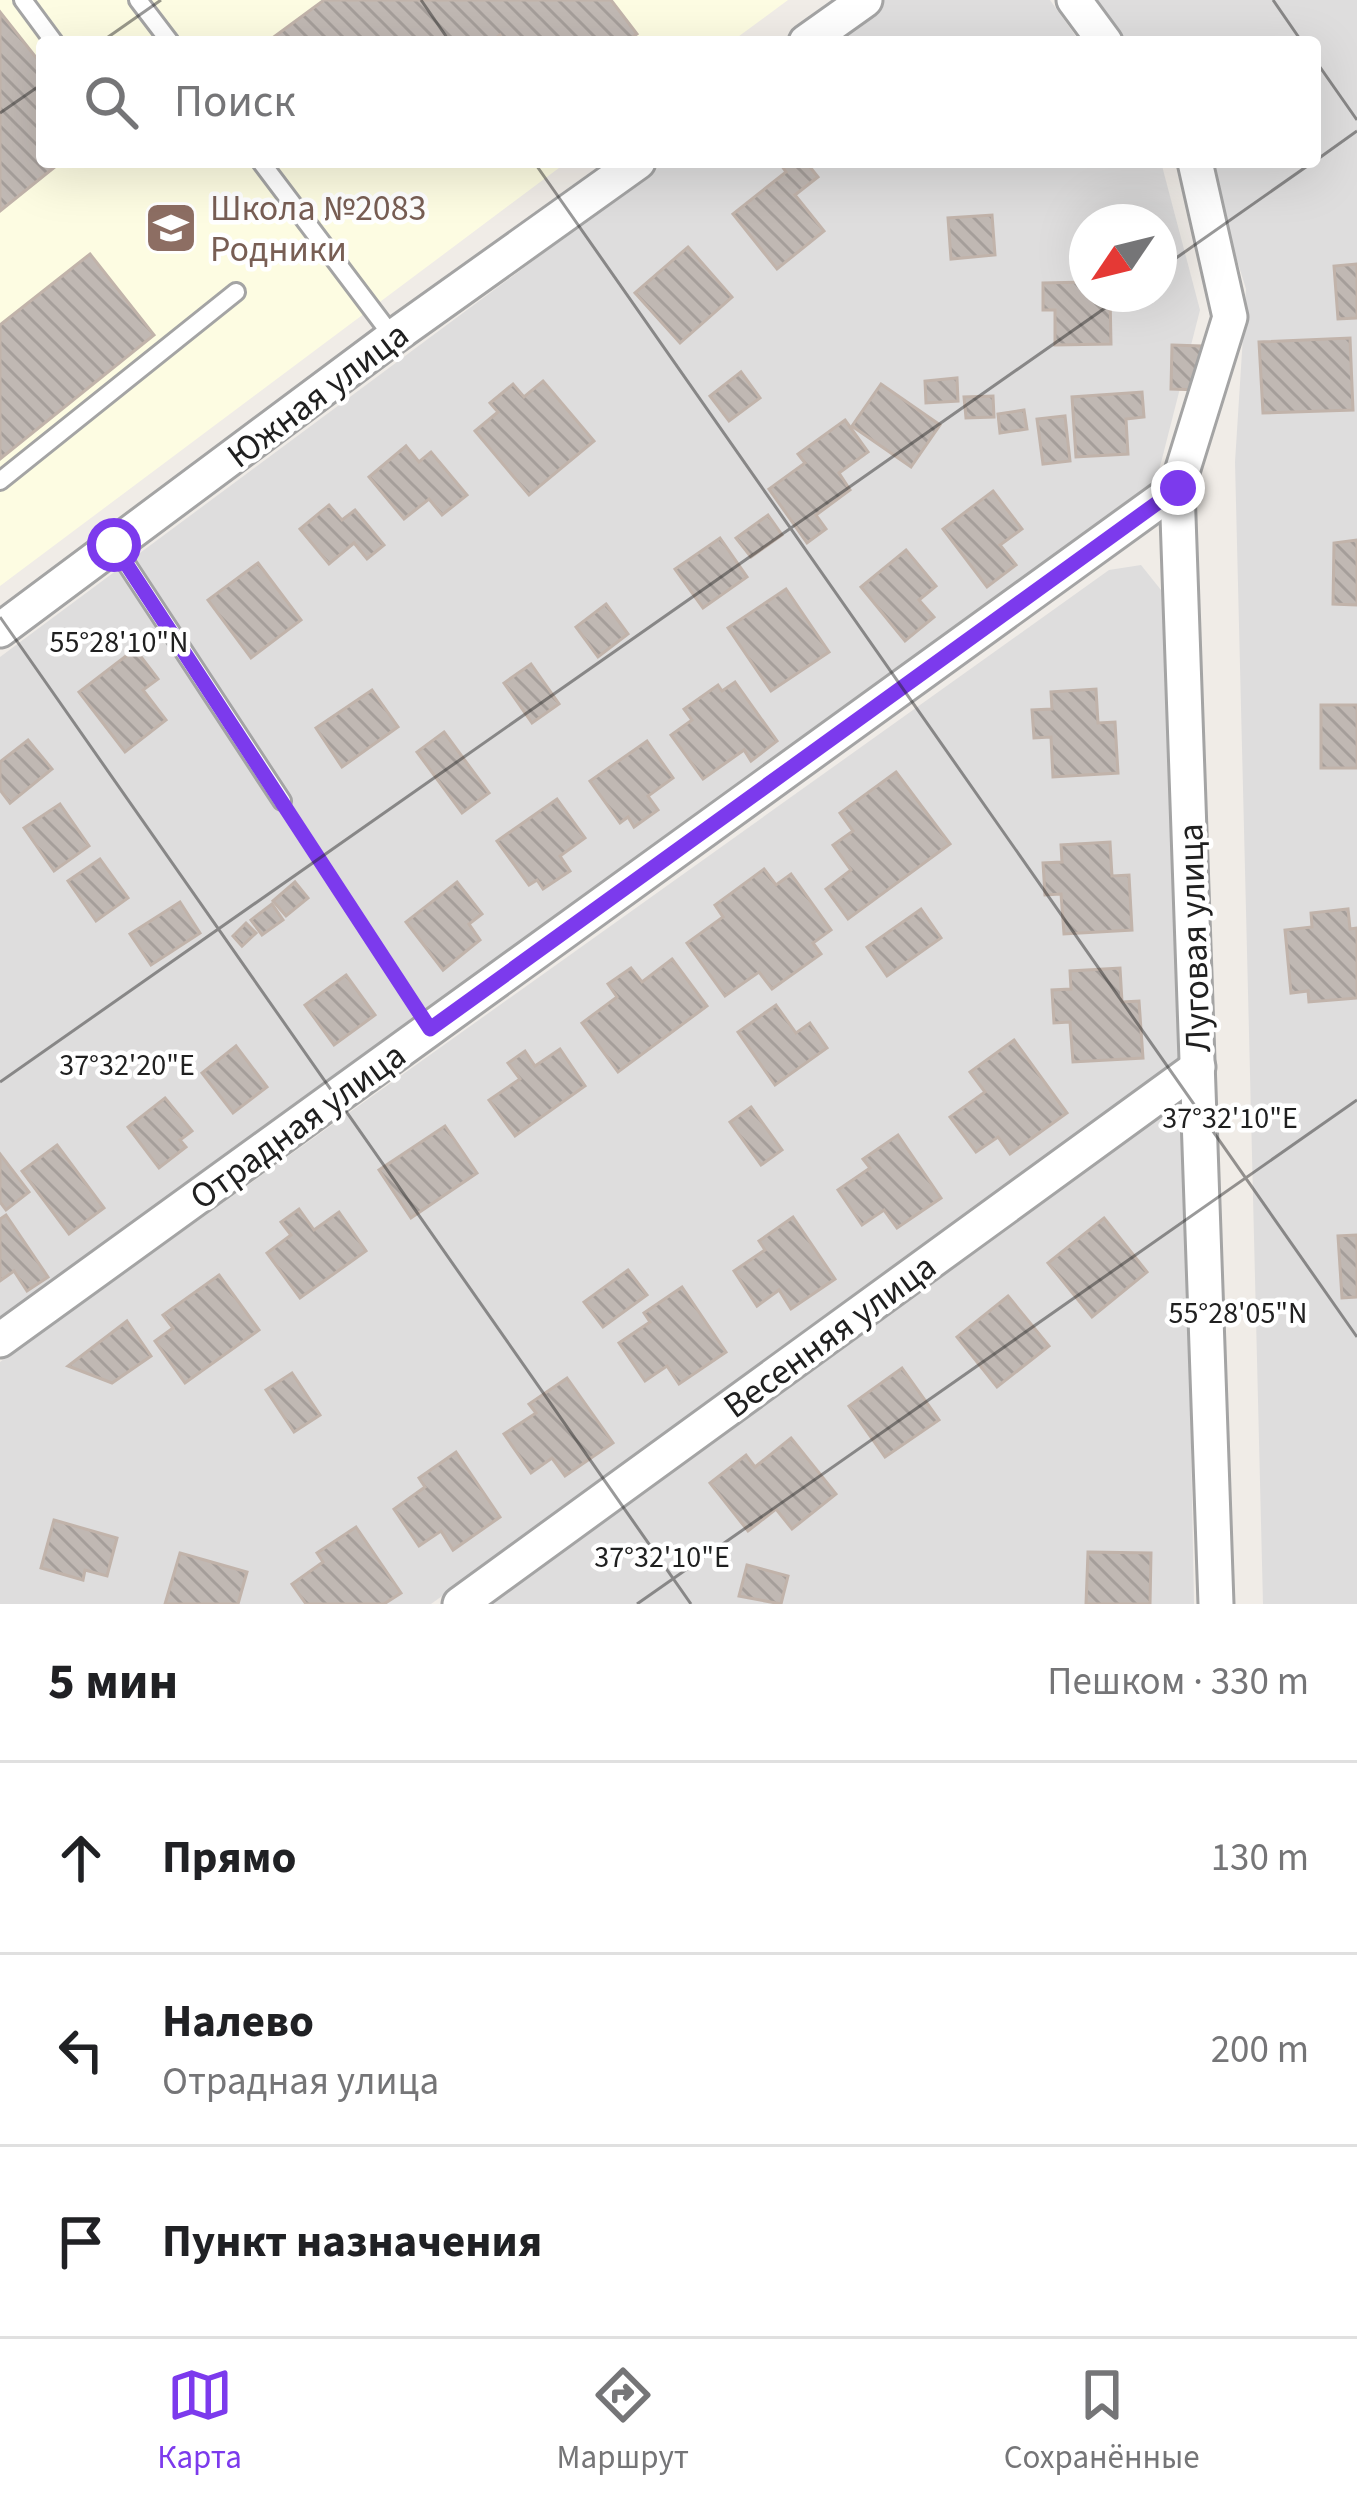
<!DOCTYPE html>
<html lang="ru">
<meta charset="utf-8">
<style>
:root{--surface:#fff;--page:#f6f6f6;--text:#202124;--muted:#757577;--line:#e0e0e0;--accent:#7c3aed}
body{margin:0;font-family:"Source Sans 3",sans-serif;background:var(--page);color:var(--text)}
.compass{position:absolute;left:1069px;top:204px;width:108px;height:108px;border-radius:50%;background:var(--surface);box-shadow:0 12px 48px #0002;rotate:235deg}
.stop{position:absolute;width:36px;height:36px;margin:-27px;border:9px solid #7c3aed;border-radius:50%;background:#fff}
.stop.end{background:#7c3aed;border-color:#fff;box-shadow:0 3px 12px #0008}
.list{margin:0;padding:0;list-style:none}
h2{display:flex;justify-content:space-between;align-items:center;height:156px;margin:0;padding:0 48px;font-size:51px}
h2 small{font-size:39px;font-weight:400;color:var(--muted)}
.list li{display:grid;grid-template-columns:78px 1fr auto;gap:36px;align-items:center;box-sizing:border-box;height:192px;padding:0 48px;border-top:3px solid var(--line)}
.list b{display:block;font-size:45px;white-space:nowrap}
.list p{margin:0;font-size:39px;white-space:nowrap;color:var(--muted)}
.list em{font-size:39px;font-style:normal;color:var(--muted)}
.icon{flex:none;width:66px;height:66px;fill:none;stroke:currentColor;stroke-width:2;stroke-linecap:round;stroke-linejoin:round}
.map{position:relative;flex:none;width:1357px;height:1604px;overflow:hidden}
.search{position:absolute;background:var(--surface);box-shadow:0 12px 48px #0002;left:36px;right:36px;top:36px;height:132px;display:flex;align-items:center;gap:30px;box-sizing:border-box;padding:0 42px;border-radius:12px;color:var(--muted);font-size:45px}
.sheet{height:732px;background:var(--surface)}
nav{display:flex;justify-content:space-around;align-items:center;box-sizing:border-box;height:168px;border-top:3px solid var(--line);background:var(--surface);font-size:33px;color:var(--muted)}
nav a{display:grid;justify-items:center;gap:6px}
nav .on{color:var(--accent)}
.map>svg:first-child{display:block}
.residential{fill:#dedddd;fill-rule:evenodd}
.education{fill:#fdfce2}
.building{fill:url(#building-back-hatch);stroke:#c1b3aa;stroke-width:3}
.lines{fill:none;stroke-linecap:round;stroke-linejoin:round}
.lane-casing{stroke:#a4a4a4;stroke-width:22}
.street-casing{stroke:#a4a4a4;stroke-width:39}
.path{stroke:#f27d76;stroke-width:6;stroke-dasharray:6 6;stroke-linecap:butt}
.lane{stroke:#fff;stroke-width:16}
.street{stroke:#fff;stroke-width:33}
.route{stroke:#7c3aed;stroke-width:15}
.ticks{fill:none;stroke:#202020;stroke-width:3;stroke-opacity:0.45}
.labels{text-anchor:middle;stroke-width:9;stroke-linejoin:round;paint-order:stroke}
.education-label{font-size:36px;fill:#785e54;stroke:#fff;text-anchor:start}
.street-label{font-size:36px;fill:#202020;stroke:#fff}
.ticks-label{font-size:30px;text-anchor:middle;fill:#202020;stroke:#fff;stroke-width:9;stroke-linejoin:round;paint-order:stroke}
</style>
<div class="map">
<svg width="1357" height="1604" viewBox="0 0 1357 1604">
<defs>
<pattern id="building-back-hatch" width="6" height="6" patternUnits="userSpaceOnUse" patternTransform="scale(3)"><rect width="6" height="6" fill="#c0b8b3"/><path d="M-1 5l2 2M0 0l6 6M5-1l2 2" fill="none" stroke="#a59e9a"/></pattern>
</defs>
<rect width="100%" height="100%" fill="#f0ece7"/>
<g class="residential">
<polygon points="884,0 1050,0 1080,42 827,42"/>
<polygon points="1095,0 1357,0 1357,1604 1263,1604 1235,462 1246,289 1214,186 1199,162 1315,162 1315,42 1122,42"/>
<path d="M666 162H1161L1200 310 1153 494 0 1322V657ZM1087 222H1159V294H1087Z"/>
<polygon points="1141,565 1165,595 1178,1065 431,1604 0,1604 0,1362 1109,570"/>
<polygon points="1168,1108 1185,1124 1194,1604 478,1604"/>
</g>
<polygon class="education" points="0,0 788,0 731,42 42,42 42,162 567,162 0,586"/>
<g class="building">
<polygon points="324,0 611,0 637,34 626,42 505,42 500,35 491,42 267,42"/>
<polygon points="0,12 42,65 42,162 61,162 0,211"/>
<polygon points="779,162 806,162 818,177 795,195 824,231 777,269 733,214 786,172"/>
<polygon points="992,215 995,255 951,259 948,218"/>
<polygon points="688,247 732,297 680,343 635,293"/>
<polygon points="90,254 154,335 0,459 0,325"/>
<polygon points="1357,264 1357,318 1338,319 1334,266"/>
<polygon points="1087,282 1087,294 1110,294 1111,344 1055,345 1055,310 1043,310 1043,283"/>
<polygon points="1350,338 1353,410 1263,413 1259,342"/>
<polygon points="1172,345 1201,346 1200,390 1171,389"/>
<polygon points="741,372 760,398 729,421 710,396"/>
<polygon points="957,378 958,401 926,403 925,381"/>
<polygon points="543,381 594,441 529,495 475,431 498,412 490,403 513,384 524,397"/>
<polygon points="881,384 940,425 911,467 852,426"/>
<polygon points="1142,392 1144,417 1126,419 1128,454 1076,457 1072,397"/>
<polygon points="993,396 994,417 966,418 964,397"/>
<polygon points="1024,410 1027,429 1000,433 998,414"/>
<polygon points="1065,416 1070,461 1043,464 1037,419"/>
<polygon points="845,420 868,452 839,473 850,490 816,515 826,529 807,543 769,489 805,463 798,454"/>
<polygon points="406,446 419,462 431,452 467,495 442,515 429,499 404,519 369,477"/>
<polygon points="993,491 1022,529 1000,545 1016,565 987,587 943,529"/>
<polygon points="329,505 342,520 355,510 384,545 367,559 354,543 329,564 300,529"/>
<polygon points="768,515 782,535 751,557 736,538"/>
<polygon points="720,538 747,577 703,608 675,569"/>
<polygon points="1357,540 1357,605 1333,604 1334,543"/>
<polygon points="906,550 936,586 919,600 934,617 905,641 861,587"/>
<polygon points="258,563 301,620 251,658 208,600"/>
<polygon points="786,589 829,652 771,691 728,628"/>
<polygon points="606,604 628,634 598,657 576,627"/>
<polygon points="135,649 158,679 143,690 166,720 125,752 79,692"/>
<polygon points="531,664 559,704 532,723 504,683"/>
<polygon points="735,682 777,741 751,761 744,750 703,779 671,735 692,720 684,709 718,685 722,691"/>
<polygon points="1096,689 1098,723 1115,722 1118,773 1053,777 1051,737 1034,738 1032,710 1052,709 1051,692"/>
<polygon points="372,690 398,727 342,767 316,728"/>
<rect x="1321" y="705" width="36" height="63"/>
<polygon points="444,732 489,793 462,813 417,752"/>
<polygon points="28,740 52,769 10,803 0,790 0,762"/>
<polygon points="647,741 673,778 648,796 658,810 634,827 628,817 620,823 590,781"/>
<polygon points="896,772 950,844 848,919 826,889 851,870 833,845 853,831 840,813"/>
<polygon points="557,799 585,838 560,856 570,871 543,889 537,880 529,885 497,841"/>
<polygon points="60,804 89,846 54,871 24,828"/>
<polygon points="1110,842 1112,876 1129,875 1132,930 1064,934 1061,894 1045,895 1043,863 1062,862 1061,845"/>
<polygon points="100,859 128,898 96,921 68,881"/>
<polygon points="764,869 776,885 791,874 831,930 813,943 821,954 772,989 759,972 725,996 687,943 723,917 715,905"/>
<polygon points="295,882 308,898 286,916 273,901"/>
<polygon points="457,882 482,914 469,924 480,940 443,970 406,922"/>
<polygon points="180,902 200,933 151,965 130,934"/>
<polygon points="272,904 283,920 262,935 251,920"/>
<polygon points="921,909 941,938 887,976 867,947"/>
<polygon points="1348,909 1350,929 1357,928 1357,998 1309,1002 1308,991 1291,993 1285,930 1312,927 1311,913"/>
<polygon points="246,923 256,933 242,946 233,936"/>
<polygon points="672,959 707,1006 618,1072 582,1023 617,997 608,984 631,968 642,982"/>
<polygon points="1120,968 1122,1002 1139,1001 1143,1058 1073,1062 1070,1022 1054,1023 1052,990 1071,989 1070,971"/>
<polygon points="346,975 375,1015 334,1045 305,1005"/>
<polygon points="776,1005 796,1033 810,1023 827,1048 775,1085 738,1032"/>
<polygon points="1014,1040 1067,1113 1010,1154 998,1137 976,1152 950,1117 985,1092 970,1072"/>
<polygon points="236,1046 267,1087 233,1113 202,1073"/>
<polygon points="560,1049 585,1086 515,1136 489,1100 520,1079 508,1063 525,1051 535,1066"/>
<polygon points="165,1098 192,1131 180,1140 186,1147 159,1168 128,1127"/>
<polygon points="751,1107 782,1150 761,1165 730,1122"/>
<polygon points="445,1126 477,1173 411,1218 379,1170"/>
<polygon points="898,1135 941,1198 897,1228 884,1210 862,1225 838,1190 870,1168 863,1159"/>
<polygon points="57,1145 104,1208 69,1234 22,1171"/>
<polygon points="0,1154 29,1192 6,1210 0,1202"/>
<polygon points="299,1209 314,1230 339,1212 366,1251 300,1298 267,1253 291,1235 281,1222"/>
<polygon points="6,1215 48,1277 27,1291 14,1271 0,1281 0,1219"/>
<polygon points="793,1217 835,1279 791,1309 779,1290 757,1306 734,1271 765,1250 759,1241"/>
<polygon points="1104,1218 1147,1272 1092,1317 1048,1263"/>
<polygon points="1357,1235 1357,1297 1342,1298 1338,1236"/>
<polygon points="628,1270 647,1295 603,1327 584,1302"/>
<polygon points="219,1275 259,1330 185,1383 155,1341 173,1328 163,1315"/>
<polygon points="682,1287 726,1352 679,1384 667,1366 645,1381 619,1343 650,1322 644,1313"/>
<polygon points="1008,1296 1049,1346 997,1387 957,1337"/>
<polygon points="127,1321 151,1356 112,1383 68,1366"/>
<polygon points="902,1368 939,1420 885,1457 849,1406"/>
<polygon points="292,1373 320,1415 294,1432 266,1390"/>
<polygon points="567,1378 613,1443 565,1476 552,1458 531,1473 504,1434 536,1413 529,1404"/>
<polygon points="791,1438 836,1494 792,1529 776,1509 748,1531 710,1483 746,1455 755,1467"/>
<polygon points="456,1452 500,1517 453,1550 441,1531 419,1546 394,1509 425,1487 419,1478"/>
<polygon points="54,1520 117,1538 107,1576 85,1570 83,1580 41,1568"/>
<polygon points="356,1527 401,1593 384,1604 306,1604 292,1584 323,1562 317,1553"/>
<polygon points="1088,1552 1151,1553 1150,1604 1086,1604"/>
<polygon points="180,1553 247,1572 238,1604 165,1604"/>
<polygon points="747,1565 788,1576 781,1604 739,1596"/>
</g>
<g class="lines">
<g class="lane-casing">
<g id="lane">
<polyline points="23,0 54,42"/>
<polyline points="138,0 170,42"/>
<polyline points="261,162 393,337"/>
<polyline points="0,481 236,292"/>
<polyline points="114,545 282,801"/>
</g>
</g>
<g class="street-casing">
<g id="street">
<polyline points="1074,0 1105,42"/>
<polyline points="806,42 865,0"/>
<polyline points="1195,162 1230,317 1177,488 1216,1604"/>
<polyline points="0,630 393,337 638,162"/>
<polyline points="0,1340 1177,488"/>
<polyline points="460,1604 1198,1067"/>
</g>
</g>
<polyline class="path" points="294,820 415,1004"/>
<use href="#lane" class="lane"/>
<use href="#street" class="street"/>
</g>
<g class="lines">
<polyline class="route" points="114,545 430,1029 1178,488"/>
</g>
<path class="ticks" d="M421 0 450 42M1273 0 1302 42M101 42 161 0M1315 60 1357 120M0 113 42 84M1315 161 1357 131M534 162 1357 1337M1159 270 1313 162M0 617 691 1604M0 1082 1125 294M637 1604 1357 1100"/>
<defs>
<g id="school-square" transform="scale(2.7)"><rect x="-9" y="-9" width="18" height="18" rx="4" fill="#8d6e63" stroke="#fff"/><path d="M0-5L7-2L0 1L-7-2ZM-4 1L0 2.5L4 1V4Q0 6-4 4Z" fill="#fff"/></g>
</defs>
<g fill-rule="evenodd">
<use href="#school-square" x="171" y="228"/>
</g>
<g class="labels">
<g class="education-label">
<text x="210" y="220">Школа №2083<tspan x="210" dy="41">Родники</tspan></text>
</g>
<g class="street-label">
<text transform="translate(317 394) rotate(-37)" y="13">Южная улица</text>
<text transform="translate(1193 938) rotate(-92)" y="13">Луговая улица</text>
<text transform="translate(297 1125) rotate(-36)" y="13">Отрадная улица</text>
<text transform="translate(829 1335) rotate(-36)" y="13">Весенняя улица</text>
</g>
</g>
<g class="ticks-label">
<text x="119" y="652">55°28'10"N</text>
<text x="127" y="1075">37°32'20"E</text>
<text x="1230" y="1128">37°32'10"E</text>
<text x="1238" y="1323">55°28'05"N</text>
<text x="662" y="1567">37°32'10"E</text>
</g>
</svg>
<svg class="compass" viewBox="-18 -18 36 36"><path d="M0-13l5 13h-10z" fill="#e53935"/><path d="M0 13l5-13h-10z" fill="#757577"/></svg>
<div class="stop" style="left:114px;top:545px"></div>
<div class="stop end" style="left:1178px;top:488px"></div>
<div class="search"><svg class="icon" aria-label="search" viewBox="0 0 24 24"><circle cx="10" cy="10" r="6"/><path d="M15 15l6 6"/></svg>Поиск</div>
</div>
<section class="sheet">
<h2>5 мин<small>Пешком · 330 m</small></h2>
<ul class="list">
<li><svg class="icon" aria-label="ahead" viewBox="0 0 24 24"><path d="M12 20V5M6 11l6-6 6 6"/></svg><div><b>Прямо</b></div><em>130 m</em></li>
<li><svg class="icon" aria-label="left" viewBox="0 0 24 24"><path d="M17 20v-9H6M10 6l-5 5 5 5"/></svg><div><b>Налево</b><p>Отрадная улица</p></div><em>200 m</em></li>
<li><svg class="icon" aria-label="arrive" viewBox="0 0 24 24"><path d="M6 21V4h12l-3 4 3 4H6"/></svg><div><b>Пункт назначения</b></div></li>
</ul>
</section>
<nav>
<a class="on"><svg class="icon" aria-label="map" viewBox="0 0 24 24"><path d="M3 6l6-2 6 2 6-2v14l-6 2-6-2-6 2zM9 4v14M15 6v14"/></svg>Карта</a>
<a><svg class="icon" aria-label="directions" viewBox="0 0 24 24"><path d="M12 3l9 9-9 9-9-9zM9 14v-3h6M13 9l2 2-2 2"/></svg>Маршрут</a>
<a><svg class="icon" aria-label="saved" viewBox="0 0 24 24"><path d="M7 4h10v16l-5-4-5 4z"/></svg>Сохранённые</a>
</nav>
